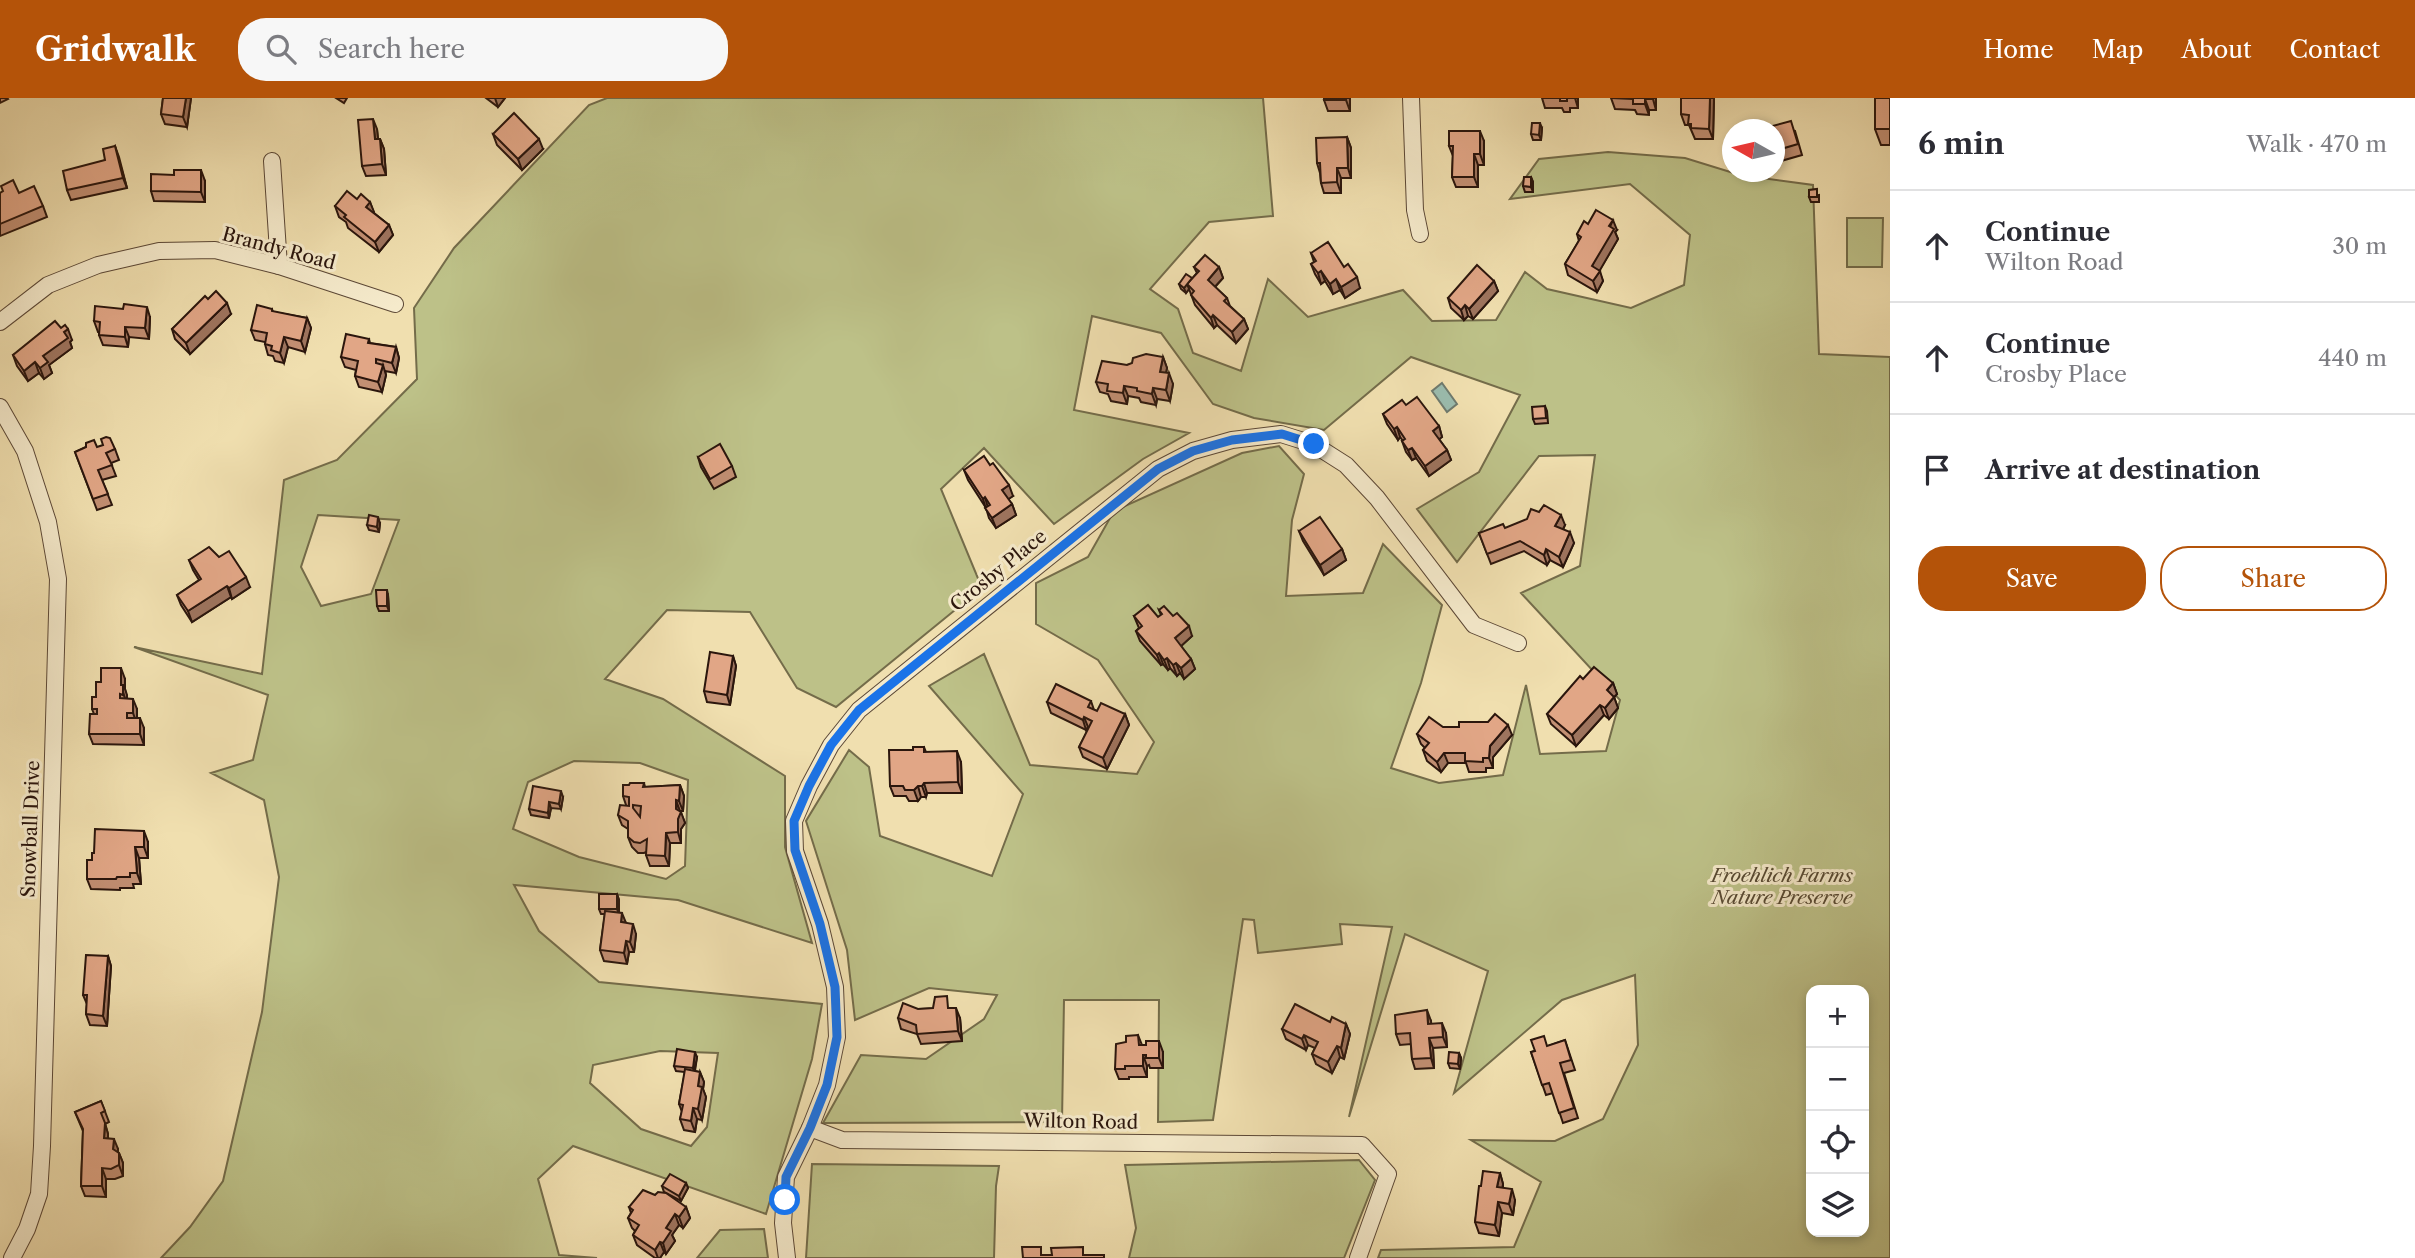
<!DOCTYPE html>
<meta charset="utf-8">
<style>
:root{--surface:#fff;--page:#f7f7f7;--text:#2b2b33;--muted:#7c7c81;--line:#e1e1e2;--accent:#b45309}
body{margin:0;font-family:"Libre Caslon Text",serif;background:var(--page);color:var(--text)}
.controls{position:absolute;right:21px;bottom:21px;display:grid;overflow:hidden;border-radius:14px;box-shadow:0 4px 10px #0003}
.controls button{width:63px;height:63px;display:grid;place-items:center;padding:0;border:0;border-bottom:2px solid var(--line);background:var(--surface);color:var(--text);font:35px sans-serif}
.compass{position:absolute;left:1722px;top:21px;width:63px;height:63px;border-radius:50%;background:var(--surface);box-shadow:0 4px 10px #0003;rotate:278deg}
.stop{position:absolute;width:21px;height:21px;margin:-16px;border:5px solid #1a73e8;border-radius:50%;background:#fff}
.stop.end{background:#1a73e8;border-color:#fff;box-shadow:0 2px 7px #0008}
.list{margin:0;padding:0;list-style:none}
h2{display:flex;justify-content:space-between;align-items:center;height:91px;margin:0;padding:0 28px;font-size:30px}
h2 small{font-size:23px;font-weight:400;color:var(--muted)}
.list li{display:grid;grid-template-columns:46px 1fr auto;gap:21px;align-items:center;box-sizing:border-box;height:112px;padding:0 28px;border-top:2px solid var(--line)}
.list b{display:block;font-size:26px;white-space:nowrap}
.list p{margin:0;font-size:23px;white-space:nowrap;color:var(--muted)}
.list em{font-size:23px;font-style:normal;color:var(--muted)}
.actions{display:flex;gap:14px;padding:21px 28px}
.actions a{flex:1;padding:16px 0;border:2px solid var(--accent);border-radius:28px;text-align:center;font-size:24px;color:var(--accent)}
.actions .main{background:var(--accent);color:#fff}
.icon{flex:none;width:38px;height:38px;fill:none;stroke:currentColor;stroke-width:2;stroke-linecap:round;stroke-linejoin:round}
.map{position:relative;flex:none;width:1890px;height:1160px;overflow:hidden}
header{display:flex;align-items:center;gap:42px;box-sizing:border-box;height:98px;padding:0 35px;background:var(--accent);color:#fff}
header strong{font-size:33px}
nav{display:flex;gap:38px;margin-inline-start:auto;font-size:24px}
.search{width:490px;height:63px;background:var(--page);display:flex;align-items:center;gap:18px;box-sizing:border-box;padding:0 24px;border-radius:28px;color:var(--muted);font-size:26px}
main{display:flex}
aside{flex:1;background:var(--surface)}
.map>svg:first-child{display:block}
.green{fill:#bdc188;stroke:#746c4a;stroke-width:2;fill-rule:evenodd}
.water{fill:#9abcae;stroke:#6e7a6e;stroke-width:2}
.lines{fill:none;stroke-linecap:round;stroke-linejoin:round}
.street-casing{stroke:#5c4836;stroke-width:18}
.street{stroke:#f5eacb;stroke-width:16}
.wall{fill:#c28f73;stroke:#2b160d;stroke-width:2}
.shaded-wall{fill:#9e745e;stroke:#2b160d;stroke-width:2}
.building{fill:#e1a686;stroke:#2b160d;stroke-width:2;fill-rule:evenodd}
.route{stroke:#1a73e8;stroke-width:9}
.labels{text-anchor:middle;stroke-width:6;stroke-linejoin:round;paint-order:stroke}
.street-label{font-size:19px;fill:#2b160d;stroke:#f5eacb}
.park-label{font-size:19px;font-style:italic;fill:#574932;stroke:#f5eacb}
</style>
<header>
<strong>Gridwalk</strong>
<div class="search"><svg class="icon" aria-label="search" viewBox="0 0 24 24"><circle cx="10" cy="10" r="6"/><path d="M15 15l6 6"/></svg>Search here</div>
<nav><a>Home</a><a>Map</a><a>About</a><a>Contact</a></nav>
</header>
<main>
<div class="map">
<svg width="1890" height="1160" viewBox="0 0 1890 1160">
<rect width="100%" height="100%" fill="#f0dfaf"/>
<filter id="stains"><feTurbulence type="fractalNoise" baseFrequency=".00286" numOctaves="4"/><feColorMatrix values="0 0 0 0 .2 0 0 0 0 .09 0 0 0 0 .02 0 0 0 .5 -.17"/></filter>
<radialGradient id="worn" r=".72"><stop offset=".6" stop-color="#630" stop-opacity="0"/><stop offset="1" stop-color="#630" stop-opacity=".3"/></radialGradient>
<g class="green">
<path d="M607 0H1263L1273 118 1209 124 1150 191 1178 211 1193 255 1241 273 1268 181 1308 219 1403 192 1432 223 1496 222 1525 174 1547 191 1631 210 1684 187 1690 137 1630 86 1510 101 1539 61 1608 54 1685 60 1740 77 1813 87 1819 256 1890 259V1160H1378L1381 1152 1514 1149 1541 1084 1471 1042 1555 1043 1603 1021 1638 947 1635 877 1562 902 1454 995 1488 873 1405 836 1349 1019 1392 829 1340 826 1342 846 1258 855 1254 822 1243 821 1213 1022 1158 1024 1159 902H1064L1062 1024 823 1025 861 957 926 961 984 921 997 897 929 890 855 922 847 852 806 723 849 652 869 669 880 738 992 778 1023 696 929 588 984 556 1030 667 1137 676 1154 644 1098 562 1036 526V485L1088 459 1114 413 1242 355 1279 348 1304 376 1292 422 1286 498 1363 495 1383 446 1442 507 1421 585 1391 670 1439 685 1503 677 1526 587 1540 656 1606 653 1620 602 1521 495 1580 468 1595 357 1539 358 1457 464 1417 411 1479 374 1520 297 1411 259 1324 332 1254 320 1213 306 1161 235 1092 218 1074 312 1189 335 1143 361 1054 426 984 350 941 391 982 490 836 609 797 590 750 514 667 512 605 581 663 601 785 678V749L812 845 678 802 514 787 539 833 599 884 822 906 812 961 766 1116 573 1048 538 1081 559 1157 597 1160H161L190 1129 223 1083 262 914 279 779 264 702 211 675 253 662 268 597 134 549 262 576 284 382 337 362 417 281 414 210 454 150 589 7ZM318 417 399 422 371 496 321 508 301 469ZM574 663 640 665 688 682 685 768 666 781 579 759 513 731 528 684ZM1811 892H1864V1134H1811ZM660 953 718 955 707 1029 691 1048 641 1031 590 985 593 967Z"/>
<polygon points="1847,120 1883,120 1882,169 1847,169"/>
<polygon points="1359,1062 1375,1082 1344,1160 1129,1160 1136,1130 1125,1067"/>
<polygon points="812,1066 999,1068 996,1088 994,1160 806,1160"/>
<polygon points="764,1131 768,1160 697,1160 720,1132"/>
</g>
<polygon class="water" points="1442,285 1457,306 1447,314 1432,293"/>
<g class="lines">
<g class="street-casing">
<g id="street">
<polyline points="1411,0 1415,112 1420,136"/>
<polyline points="272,63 279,168"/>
<polyline points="0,224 48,187 98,167 159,153 215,152 279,168 395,206"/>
<polyline points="0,309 25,353 48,424 58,481 42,1048 39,1096 27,1131 12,1160"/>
<polyline points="810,1030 842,1042 1362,1047 1388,1076 1358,1160"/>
<polyline points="787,1160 783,1125 786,1079 810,1030 827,987 837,939 835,889 820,826 795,753 794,723 809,688 831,647 859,612 1158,371 1193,353 1232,342 1281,336 1313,346 1346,367 1377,400 1474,527 1518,545"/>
</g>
</g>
<use href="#street" class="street"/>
</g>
<g class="wall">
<polygon points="0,0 7,0 8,1 0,5"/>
<polygon points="163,0 191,0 187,29 165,26 161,16"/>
<polygon points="336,0 347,0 344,5"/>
<polygon points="486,0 505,0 498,9"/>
<polygon points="1350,0 1350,13 1328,13 1324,2"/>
<polygon points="1542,0 1578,0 1578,10 1570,10 1570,14 1564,14 1562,10 1545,10"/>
<polygon points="1611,0 1656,0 1656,12 1649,12 1649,17 1637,16 1635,12 1615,11"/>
<polygon points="1681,0 1714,0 1713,41 1695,41 1689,27 1685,27 1681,16"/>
<polygon points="1890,0 1890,47 1881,47 1875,31"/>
<polygon points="1769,29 1795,33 1802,57 1774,65 1774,32"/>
<polygon points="1542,30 1541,42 1533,42 1531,36"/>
<polygon points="377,31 378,41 380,41 384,51 386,77 366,78 362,68"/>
<polygon points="493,36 543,51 522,72 497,47"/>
<polygon points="1347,39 1351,50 1351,80 1341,80 1341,95 1324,95 1321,85 1320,75 1317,65"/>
<polygon points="1484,43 1484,67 1478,67 1478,89 1456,89 1452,79 1453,58 1449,48"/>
<polygon points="115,48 127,90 71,102 67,92 105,62"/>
<polygon points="1531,79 1533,84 1533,94 1525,94 1523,88"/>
<polygon points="205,83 205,104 154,103 151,93"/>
<polygon points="0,95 19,95 43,108 47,119 0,138"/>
<polygon points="1819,97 1819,104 1811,104 1809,99"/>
<polygon points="357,101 370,104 374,115 389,127 393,137 379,154 348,130 346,124 339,119 335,108"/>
<polygon points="1588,126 1617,132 1615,134 1618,141 1599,173 1603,183 1597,194 1568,177 1565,166 1579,143 1577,136"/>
<polygon points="1311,155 1344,169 1360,190 1345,200 1340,192 1333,196 1325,183 1321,186 1315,176 1311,166 1314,164"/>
<polygon points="1194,169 1219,169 1223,180 1215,189 1227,200 1230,208 1244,221 1248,231 1236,245 1217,227 1214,230 1195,207 1189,191 1186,195 1181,191 1179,186 1192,181 1197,175"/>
<polygon points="1494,183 1498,193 1473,221 1468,218 1464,222 1451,210 1448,200"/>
<polygon points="208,201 231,216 190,256 175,241 172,231"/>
<polygon points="272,211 273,214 307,220 311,230 305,254 288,249 284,265 275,263 273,258 268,257 265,246 265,244 255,242 251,232"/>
<polygon points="150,219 149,241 129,239 128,249 103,247 99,237 99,234 98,234 94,223"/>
<polygon points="61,230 72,242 70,244 72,250 49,267 52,275 44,281 39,275 28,283 17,268 13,257"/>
<polygon points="369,241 370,245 396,249 399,260 396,275 385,273 386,277 382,294 359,289 355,278 356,272 345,269 341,259"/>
<polygon points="1163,259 1167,270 1166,275 1173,286 1170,303 1157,301 1156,307 1141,304 1139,300 1128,298 1127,306 1111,303 1108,296 1100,294 1096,284 1127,267"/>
<polygon points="1406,307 1439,328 1442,339 1439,341 1447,352 1451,362 1429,378 1416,360 1412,362 1406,354 1402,343 1403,343 1400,339 1398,342 1387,326 1383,316"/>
<polygon points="1545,308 1547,313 1548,325 1535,326 1533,321"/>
<polygon points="86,349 115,351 119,362 111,365 116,378 102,382 112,407 97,412 75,354"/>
<polygon points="698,359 732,368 736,379 714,391 701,369"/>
<polygon points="964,372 1013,398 1008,401 1012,406 1016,417 996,430 989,420 986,410 968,382"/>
<polygon points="380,425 379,434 369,432 367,427"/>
<polygon points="1565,427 1563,432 1574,445 1563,469 1550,462 1547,467 1524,453 1491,466 1479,435 1505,430"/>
<polygon points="1299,433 1342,451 1346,462 1324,477 1303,443"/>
<polygon points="219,459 250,489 232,501 231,499 192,524 181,507 177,497 199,482 193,472 189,462"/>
<polygon points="388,497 389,513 379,513 377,508"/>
<polygon points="1159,512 1192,538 1181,548 1191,561 1195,571 1184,581 1180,575 1177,578 1170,570 1168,572 1163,566 1161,567 1140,543 1136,533 1139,530 1134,518 1158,519 1161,517"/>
<polygon points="733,558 736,568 730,607 707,604 704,593"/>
<polygon points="125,581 125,591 127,601 137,611 137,620 144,630 144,647 93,646 89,636 94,616 92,611 101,584"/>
<polygon points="1583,581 1613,585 1617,596 1614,599 1618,610 1609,621 1604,617 1576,648 1551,626 1547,616"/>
<polygon points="1091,603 1094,612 1097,613 1125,616 1129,627 1107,671 1083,659 1079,649 1089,630 1088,629 1086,632 1051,615 1047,604"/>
<polygon points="1443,629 1459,629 1512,637 1493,659 1493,670 1486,670 1486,674 1469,674 1466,665 1448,665 1441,674 1427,663 1423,652 1425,650 1421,646 1417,636"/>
<polygon points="924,649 926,654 961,664 962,695 927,695 926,699 921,699 918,703 909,703 906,698 894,698 890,688 913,652"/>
<polygon points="644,685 645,689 680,687 684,698 683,713 680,713 685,725 681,731 681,745 670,745 669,768 650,768 646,757 646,754 644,755 638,755 632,749 628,739 628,731 622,727 618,717 626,707 623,698 629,687"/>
<polygon points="563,699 561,711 551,710 549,720 531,717 529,711"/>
<polygon points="148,744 148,760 139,760 141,786 133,786 134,790 120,790 120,792 91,791 87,781 92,762"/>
<polygon points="617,796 619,802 619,814 626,825 636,836 634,854 629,854 627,866 604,863 600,852 605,816 601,816 599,811"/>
<polygon points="108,858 111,868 107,928 90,927 86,916 87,906 83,897"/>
<polygon points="951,910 960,920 962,943 921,946 917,936 901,931 898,920 918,911"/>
<polygon points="1431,923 1431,926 1446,935 1447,949 1433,950 1434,970 1415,971 1412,961 1411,946 1400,947 1396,936"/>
<polygon points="1330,924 1346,926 1350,936 1344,961 1340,959 1332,975 1316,966 1312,956 1315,950 1308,947 1306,952 1286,941 1282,931"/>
<polygon points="1138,937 1142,947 1163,954 1163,970 1150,970 1149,967 1147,968 1147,979 1129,979 1129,981 1119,981 1115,971 1126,944"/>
<polygon points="1565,942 1575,972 1564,975 1578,1020 1563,1025 1553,995 1546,997 1531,954"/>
<polygon points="1459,955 1461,960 1460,971 1450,970 1448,965"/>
<polygon points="697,959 695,973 700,974 704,984 703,991 706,999 702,1022 697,1021 695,1034 684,1032 680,1021 682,1014 679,1006 685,974 676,973 674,968"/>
<polygon points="101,1003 109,1024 105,1026 108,1036 108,1040 118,1051 118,1054 119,1055 123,1065 123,1078 115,1081 106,1081 106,1099 85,1098 81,1088 83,1033 75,1014"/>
<polygon points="1500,1075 1503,1086 1503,1090 1515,1102 1513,1117 1502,1115 1499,1138 1479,1135 1475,1124 1481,1088"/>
<polygon points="686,1085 688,1090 681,1103 664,1094 662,1088"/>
<polygon points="629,1109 686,1109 690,1120 683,1130 679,1127 672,1137 675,1143 666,1156 664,1154 660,1160 655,1160 637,1147 633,1137 635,1133 632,1130 628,1120 631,1115"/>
</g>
<g class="shaded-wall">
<polygon points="186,0 191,0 187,29 183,19"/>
<polygon points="495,0 505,0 498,9"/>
<polygon points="1346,0 1350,0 1350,13 1346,2"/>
<polygon points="1575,0 1578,0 1578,10"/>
<polygon points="1653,0 1656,0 1656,12 1653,1"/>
<polygon points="1710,0 1714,0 1713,41 1709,31"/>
<polygon points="1645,1 1649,12 1649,17 1645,6"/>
<polygon points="373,21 377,31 379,51 375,41"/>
<polygon points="1540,25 1542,30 1541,42 1539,37"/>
<polygon points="1480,33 1484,43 1484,67 1480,56"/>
<polygon points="1347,39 1351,50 1351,80 1348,70"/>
<polygon points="380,41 384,51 386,77 382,66"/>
<polygon points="539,41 543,51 522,72 518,61"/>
<polygon points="115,48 119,59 127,90 123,80"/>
<polygon points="1474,56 1478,67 1478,89 1474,79"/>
<polygon points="1337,70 1341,80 1341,95 1337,84"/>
<polygon points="201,72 205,83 205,104 201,94"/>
<polygon points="1531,79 1533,84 1533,94 1531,89"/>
<polygon points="370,104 374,114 370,119 366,109"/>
<polygon points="1613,122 1617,132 1615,134 1618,141 1596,179 1592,168"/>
<polygon points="389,127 393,137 379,154 375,144"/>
<polygon points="1219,169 1223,180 1211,193 1208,182"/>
<polygon points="1321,173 1325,183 1321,186 1318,175"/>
<polygon points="1600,173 1603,183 1597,194 1593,183"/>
<polygon points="1357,179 1360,190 1345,200 1341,189"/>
<polygon points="1336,181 1340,192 1333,196 1330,186"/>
<polygon points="1494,183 1498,193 1473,221 1469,211"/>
<polygon points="1187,186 1189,191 1186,195 1184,190"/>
<polygon points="227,205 231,216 190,256 186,245"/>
<polygon points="1465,207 1468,218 1464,222 1461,212"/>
<polygon points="147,209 150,219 149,241 145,230"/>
<polygon points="1213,217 1217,227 1214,230 1211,220"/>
<polygon points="307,220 311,230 305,254 301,243"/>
<polygon points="1244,221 1248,231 1236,245 1232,234"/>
<polygon points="125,229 129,239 128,249 125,239"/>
<polygon points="68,231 72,242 70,244 72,250 49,267 52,275 44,281 40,270 43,258 64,234"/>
<polygon points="284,239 288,249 284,265 280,255"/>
<polygon points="396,249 399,260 396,275 392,265"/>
<polygon points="1163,259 1167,270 1164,284 1160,274"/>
<polygon points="35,264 39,275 28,283 24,273"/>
<polygon points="383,267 386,277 382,294 378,284"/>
<polygon points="1169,275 1173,286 1170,303 1166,292"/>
<polygon points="1124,288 1128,298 1127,306 1123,295"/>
<polygon points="1153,290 1157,301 1156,307 1152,296"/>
<polygon points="1439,328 1442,339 1437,343 1433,333"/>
<polygon points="1397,329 1400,339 1398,342 1394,331"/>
<polygon points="1412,350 1416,360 1412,362 1408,352"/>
<polygon points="1447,352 1451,362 1429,378 1425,368"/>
<polygon points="1009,387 1013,398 1006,403 1002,392"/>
<polygon points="985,399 988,410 986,411 983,401"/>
<polygon points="1012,406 1016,417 996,430 992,420"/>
<polygon points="1561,417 1565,427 1559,439 1555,428"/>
<polygon points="378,419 380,425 379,434 377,429"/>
<polygon points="1570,434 1574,445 1563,469 1559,459"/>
<polygon points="1342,451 1346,462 1324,477 1320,467"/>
<polygon points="1546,451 1550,462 1547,467 1544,457"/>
<polygon points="246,479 250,489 232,501 229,490"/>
<polygon points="227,488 231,499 192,524 188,513"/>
<polygon points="387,492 388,497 389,513 387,508"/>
<polygon points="1189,528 1192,538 1179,550 1175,540"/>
<polygon points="1159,555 1163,566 1161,567 1157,557"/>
<polygon points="733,558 736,568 730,607 727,597"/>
<polygon points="1167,560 1170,570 1168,572 1164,562"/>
<polygon points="1191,561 1195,571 1184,581 1181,570"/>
<polygon points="1176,565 1180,575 1177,578 1173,567"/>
<polygon points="121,570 125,581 125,591 127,597 127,607 121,587"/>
<polygon points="1613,585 1617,596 1611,603 1607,592"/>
<polygon points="1614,599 1618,610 1609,621 1605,610"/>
<polygon points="133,601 137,611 137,626 133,615"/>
<polygon points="1600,607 1604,617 1576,648 1572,637"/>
<polygon points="1125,616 1129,627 1107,671 1103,660"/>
<polygon points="1084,619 1088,629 1086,632 1083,622"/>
<polygon points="140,620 144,630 144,647 140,636"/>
<polygon points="1508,627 1512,637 1493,659 1493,670 1489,660 1490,648"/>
<polygon points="957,653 961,664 962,695 958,684"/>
<polygon points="1444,655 1448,665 1441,674 1437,664"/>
<polygon points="924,685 927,695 926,699 922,688"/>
<polygon points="680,687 684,698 683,713 679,703"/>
<polygon points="918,688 921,699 918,703 914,692"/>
<polygon points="561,693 563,699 561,711 559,706"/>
<polygon points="676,702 680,713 679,717 681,714 685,725 681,731 681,745 678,734"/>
<polygon points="549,704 551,710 549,720 548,715"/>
<polygon points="144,733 148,744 148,760 144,749"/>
<polygon points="666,735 670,745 669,768 665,758"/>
<polygon points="135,749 139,760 141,786 137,775"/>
<polygon points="617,796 619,802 619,816 617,811"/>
<polygon points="622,815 626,825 621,824"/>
<polygon points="633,826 636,836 634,854 630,844"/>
<polygon points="626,843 629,854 627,866 624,855"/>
<polygon points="108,858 111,868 107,928 103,918"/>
<polygon points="956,910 960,920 962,943 958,933"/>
<polygon points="1427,912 1431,923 1432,936 1428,926"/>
<polygon points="1442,925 1446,935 1447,949 1443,939"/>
<polygon points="1346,926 1350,936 1344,961 1341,950"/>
<polygon points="1304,937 1308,947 1306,952 1302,941"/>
<polygon points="1429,940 1433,950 1434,970 1431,960"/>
<polygon points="1159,943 1163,954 1163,970 1159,960"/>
<polygon points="1337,948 1340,959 1332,975 1328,964"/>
<polygon points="695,954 697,959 694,975 693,970"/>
<polygon points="1459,955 1461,960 1460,971 1458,966"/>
<polygon points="1143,957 1147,968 1147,979 1143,968"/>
<polygon points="700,974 704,984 703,991 706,999 702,1022 698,1011 698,988"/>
<polygon points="693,1010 697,1021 695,1034 691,1023"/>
<polygon points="105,1025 108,1036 108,1051 104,1040"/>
<polygon points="114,1041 118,1051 117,1062 113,1051"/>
<polygon points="119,1055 123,1065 123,1078 119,1067"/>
<polygon points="102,1070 106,1081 106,1099 102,1088"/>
<polygon points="1500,1075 1503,1086 1501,1099 1497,1089"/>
<polygon points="686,1085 688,1090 681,1103 679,1098"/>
<polygon points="1512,1091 1515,1102 1513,1117 1509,1106"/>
<polygon points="1498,1104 1502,1115 1499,1138 1495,1127"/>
<polygon points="686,1109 690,1120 683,1130 679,1119"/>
<polygon points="675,1116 679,1127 672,1137 675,1143 666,1156 663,1145 666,1130"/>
<polygon points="660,1144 664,1154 660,1160 658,1160 655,1152"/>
</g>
<g class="building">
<polygon points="163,0 186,0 183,19 161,16"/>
<rect x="1324" y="0" width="22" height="2"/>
<rect x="1560" y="0" width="7" height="3"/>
<polygon points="1611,0 1653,0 1653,1 1645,1 1645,6 1633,6 1633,1"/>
<polygon points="1681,0 1710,0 1709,31 1691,30 1691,26 1688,26 1689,17 1681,16"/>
<rect x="1875" y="0" width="15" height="31"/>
<polygon points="514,15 539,41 518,61 493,36"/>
<polygon points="373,21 375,41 380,41 382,66 362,68 358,22"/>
<polygon points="1791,23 1798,46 1774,53 1774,32 1753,32 1768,27 1769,29"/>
<polygon points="1532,25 1540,25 1539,37 1531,36"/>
<polygon points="1449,33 1480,33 1480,56 1474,56 1474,79 1452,79 1453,48 1449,48"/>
<polygon points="1347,39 1348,70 1337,70 1337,84 1321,85 1320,65 1317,65 1316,40"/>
<polygon points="115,48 123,80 67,92 63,73 105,62 103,51"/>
<polygon points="174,72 201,72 201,94 151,93 151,76 174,77"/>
<polygon points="1524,79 1531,79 1531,89 1523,88"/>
<polygon points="13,82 19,95 34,88 43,108 0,126 0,95 3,93 1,88"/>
<polygon points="1817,91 1817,99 1809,99 1809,92"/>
<polygon points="347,93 357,101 361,96 370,104 366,109 389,127 375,144 344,119 346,117 335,108"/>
<polygon points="1596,112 1613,122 1609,128 1614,131 1592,168 1600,173 1593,183 1565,166 1581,139 1577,136 1584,123 1588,126"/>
<polygon points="1328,144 1344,169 1348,166 1357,179 1341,189 1336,181 1330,186 1321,173 1318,175 1311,166 1316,163 1311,155"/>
<polygon points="1205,157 1219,169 1208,182 1227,200 1224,203 1244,221 1232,234 1213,217 1211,220 1191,197 1194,193 1187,186 1199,173 1194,169"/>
<polygon points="1477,167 1494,183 1469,211 1465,207 1461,212 1448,200"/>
<polygon points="1186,176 1192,180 1184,190 1179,186"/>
<polygon points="216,193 227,205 186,245 172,231 205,198 208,201"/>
<polygon points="124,206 147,209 145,230 125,229 125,239 99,237 100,224 94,223 95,208 123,211"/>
<polygon points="257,207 272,211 272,213 307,220 301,243 284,239 280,255 271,252 272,248 265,246 267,235 251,232"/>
<polygon points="55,223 61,230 65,227 68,231 64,234 68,240 43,258 48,264 40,270 35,264 24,273 13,257"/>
<polygon points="346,236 369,241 368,245 396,249 392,265 376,261 376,265 383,267 378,284 355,278 358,263 341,259"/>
<polygon points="1146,256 1163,259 1160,274 1169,275 1166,292 1153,290 1152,296 1137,293 1137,290 1124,288 1123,295 1107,293 1108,286 1096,284 1102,263 1127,267 1132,265 1133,260"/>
<polygon points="1417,299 1439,328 1433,333 1447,352 1425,368 1412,350 1408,352 1402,343 1405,341 1397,329 1394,331 1383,316 1402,302 1406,307"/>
<polygon points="1545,308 1546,320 1533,321 1532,309"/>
<polygon points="106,339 110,340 115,351 106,355 112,367 98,372 108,396 93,401 75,354 86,349 86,345 94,342 97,349 103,347 101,341"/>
<polygon points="720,346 732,368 710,381 698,359"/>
<polygon points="984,358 990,367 993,365 1009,387 1002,392 1012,406 992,420 985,410 990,407 985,399 983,401 964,372"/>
<polygon points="1544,407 1561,417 1555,428 1570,434 1559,459 1546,451 1544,457 1520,443 1487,456 1479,435 1503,426 1505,430 1527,421 1531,411 1539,414"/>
<polygon points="369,417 378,419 377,429 367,427"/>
<polygon points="1320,419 1342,451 1320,467 1299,433"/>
<polygon points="209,449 219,459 229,453 246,479 229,490 227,488 188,513 177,497 201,481 189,462"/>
<polygon points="376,492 387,492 387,508 377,508"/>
<polygon points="1148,507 1158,519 1162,516 1159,512 1164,508 1173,518 1177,515 1189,528 1175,540 1191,561 1181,570 1176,565 1173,567 1167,560 1164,562 1159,555 1157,557 1136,533 1142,528 1134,518"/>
<polygon points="710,554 733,558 727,597 704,593"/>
<polygon points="1594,569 1613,585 1607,592 1614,599 1605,610 1600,607 1572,637 1547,616 1580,578 1583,581"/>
<polygon points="101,570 121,570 121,587 123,587 123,597 120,596 120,600 133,601 133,615 127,615 127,620 140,620 140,636 89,636 90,616 97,616 97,611 92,611 92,599 96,599 96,584 101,584"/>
<polygon points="1056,586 1091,603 1088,609 1097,613 1101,605 1125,616 1103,660 1079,649 1092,623 1084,619 1083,622 1047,604"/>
<polygon points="1495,616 1508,627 1490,648 1489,660 1483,660 1483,664 1465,663 1465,655 1444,655 1437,664 1423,652 1429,645 1417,636 1429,619 1443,629 1459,629 1459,624 1488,624"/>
<polygon points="913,649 924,649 924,654 957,653 958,684 924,685 922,688 918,688 914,692 905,692 903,688 890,688 889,652 913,652"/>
<path d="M630 685H644L643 689 680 687 679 703 676 702V711L681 714 678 721V734L666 735 665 758 646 757 647 741 640 745 634 744 628 739V723L618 717 620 707 629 708V699L623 698V687H629ZM633 707 641 708 640 719 633 710Z"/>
<polygon points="533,688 561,693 559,706 549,704 548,715 529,711"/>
<polygon points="95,731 144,733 144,749 135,749 137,775 130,775 130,779 117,779 116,781 87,781 87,762 92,762 92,755 94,755"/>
<rect x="599" y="796" width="18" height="15"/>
<polygon points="605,813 622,815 621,824 633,826 630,844 626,843 624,855 600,852"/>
<polygon points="86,857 108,858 103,918 86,916 87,897 83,897"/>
<polygon points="947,898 948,910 956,910 958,933 917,936 916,927 898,920 903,905 918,911 933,910 935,899"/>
<polygon points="1295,906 1330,924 1332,919 1346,926 1341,950 1337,948 1328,964 1312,956 1318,944 1304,937 1302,941 1282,931"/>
<polygon points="1427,912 1428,926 1442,925 1443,939 1429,940 1431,960 1412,961 1410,935 1396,936 1395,917"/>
<polygon points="1138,937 1139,947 1146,947 1146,943 1159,943 1159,960 1146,960 1146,957 1143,957 1143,968 1125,968 1125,971 1115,971 1116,946 1126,944 1126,938"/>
<polygon points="1544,938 1547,948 1565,942 1571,962 1560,965 1574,1010 1559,1015 1549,985 1542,987 1531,954 1535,953 1531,942"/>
<polygon points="677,951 695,954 693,970 674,968"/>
<polygon points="1449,954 1459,955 1458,966 1448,965"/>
<polygon points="685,971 700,974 698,988 702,989 698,1011 693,1010 691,1023 680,1021 683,1007 679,1006"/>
<polygon points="101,1003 105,1013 101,1015 105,1025 104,1040 114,1041 113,1051 119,1055 119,1067 111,1071 102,1070 102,1088 81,1088 83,1031 75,1014"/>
<polygon points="1483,1073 1500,1075 1497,1089 1512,1091 1509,1106 1498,1104 1495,1127 1475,1124 1479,1088 1481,1088"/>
<polygon points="670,1076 686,1085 679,1098 662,1088"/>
<polygon points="643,1092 655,1097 658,1094 666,1095 686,1109 679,1119 675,1116 666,1130 671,1133 663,1145 660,1144 655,1152 633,1137 639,1127 628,1120 633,1112 629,1109"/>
<polygon points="1022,1149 1041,1149 1041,1157 1052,1157 1051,1150 1083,1149 1083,1157 1104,1157 1104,1160 1023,1160"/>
</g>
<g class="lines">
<polyline class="route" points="785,1102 786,1079 810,1030 827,987 837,939 835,889 820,826 795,752 794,723 809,688 831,647 859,612 1158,371 1193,353 1232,342 1282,336 1314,346"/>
</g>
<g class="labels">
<g class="street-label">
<text transform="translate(279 150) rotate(15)" y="7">Brandy Road</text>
<text transform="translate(998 472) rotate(-39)" y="7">Crosby Place</text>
<text transform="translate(30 731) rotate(-88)" y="7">Snowball Drive</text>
<text transform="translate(1081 1023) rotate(1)" y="7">Wilton Road</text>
</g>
<g class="park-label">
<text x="1782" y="784">Froehlich Farms<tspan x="1782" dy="22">Nature Preserve</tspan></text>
</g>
</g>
<rect width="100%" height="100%" filter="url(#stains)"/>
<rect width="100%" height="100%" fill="url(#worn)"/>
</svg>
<div class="controls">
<button>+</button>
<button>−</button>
<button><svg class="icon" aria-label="locate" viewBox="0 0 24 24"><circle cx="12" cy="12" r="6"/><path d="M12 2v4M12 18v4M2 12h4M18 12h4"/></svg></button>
<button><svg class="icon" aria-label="layers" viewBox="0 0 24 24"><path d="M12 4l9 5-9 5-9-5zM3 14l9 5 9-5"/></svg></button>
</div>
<svg class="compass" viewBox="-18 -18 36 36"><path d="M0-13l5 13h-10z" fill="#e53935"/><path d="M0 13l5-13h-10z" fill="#7c7c81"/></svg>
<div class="stop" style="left:785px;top:1102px"></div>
<div class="stop end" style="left:1314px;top:346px"></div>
</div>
<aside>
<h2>6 min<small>Walk · 470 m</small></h2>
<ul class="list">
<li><svg class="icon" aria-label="ahead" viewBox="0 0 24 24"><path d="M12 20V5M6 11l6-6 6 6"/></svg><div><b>Continue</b><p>Wilton Road</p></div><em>30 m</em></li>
<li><svg class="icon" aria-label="ahead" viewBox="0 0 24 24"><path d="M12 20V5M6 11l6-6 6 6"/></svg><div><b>Continue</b><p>Crosby Place</p></div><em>440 m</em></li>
<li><svg class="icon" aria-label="arrive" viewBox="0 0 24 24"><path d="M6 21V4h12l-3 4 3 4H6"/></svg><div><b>Arrive at destination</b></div></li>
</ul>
<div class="actions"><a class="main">Save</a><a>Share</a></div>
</aside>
</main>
